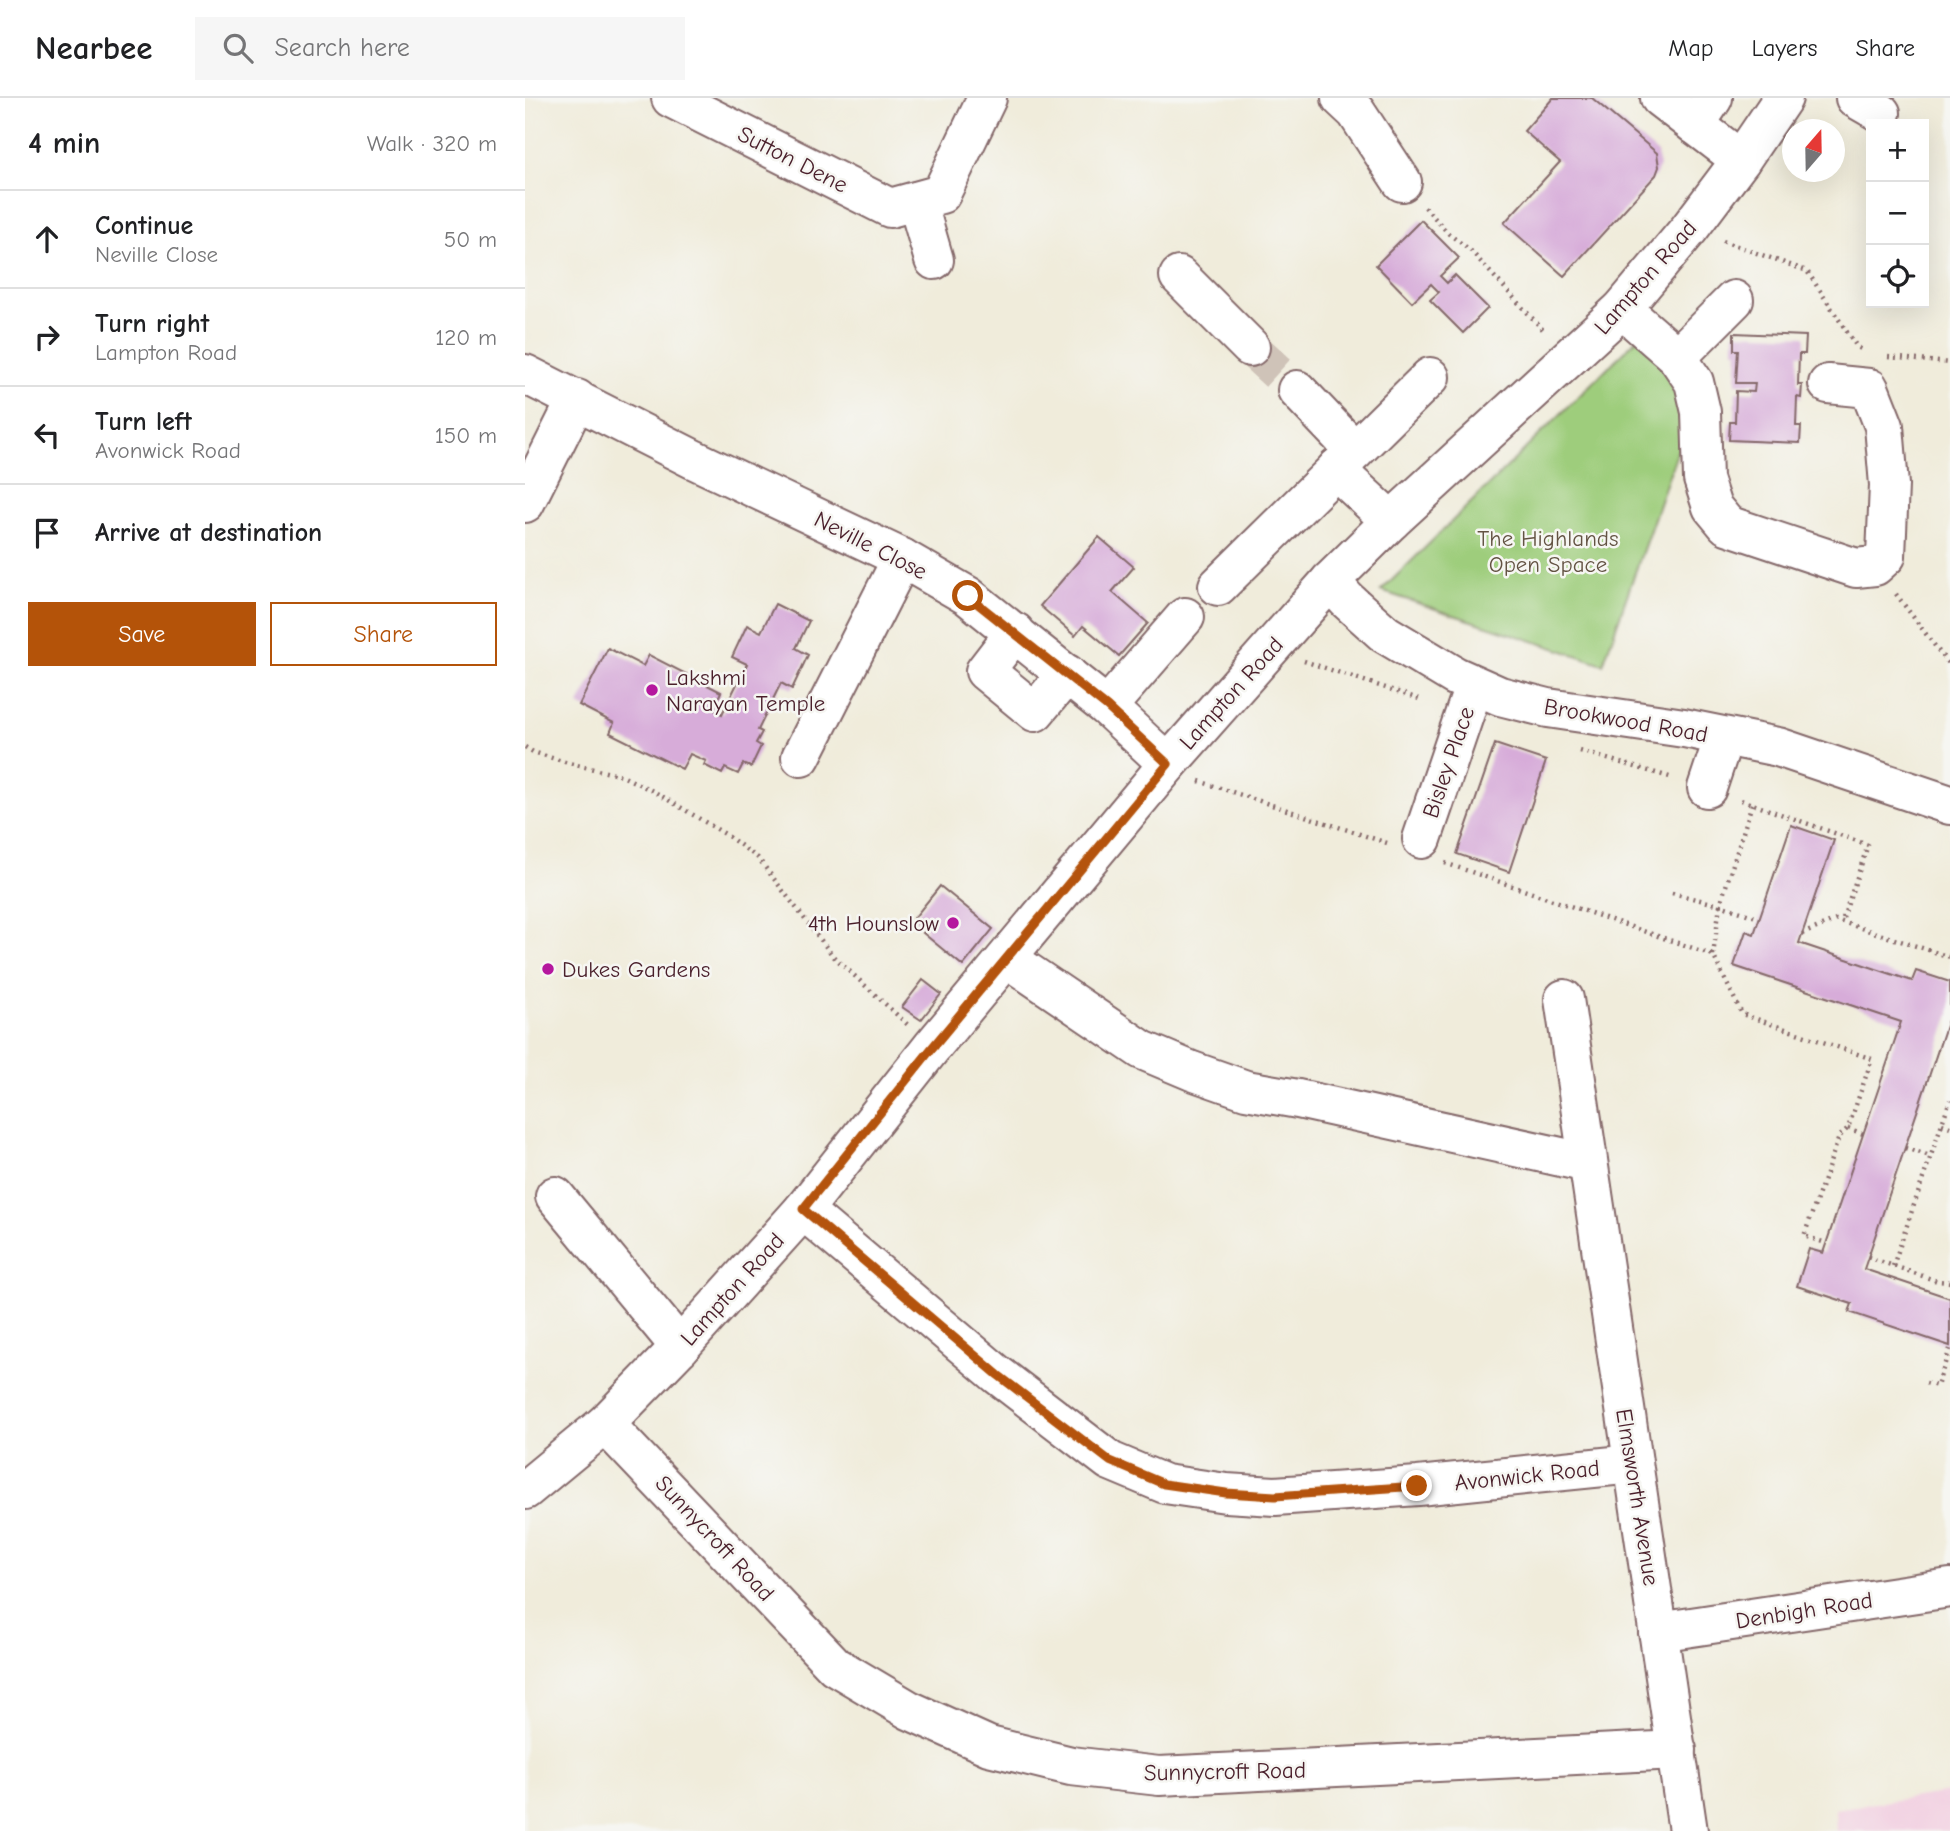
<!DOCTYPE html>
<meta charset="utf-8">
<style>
:root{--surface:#fff;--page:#f6f6f6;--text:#202124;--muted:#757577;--line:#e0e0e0;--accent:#b45309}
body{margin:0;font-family:"Comic Neue",sans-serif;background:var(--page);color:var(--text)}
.controls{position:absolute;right:21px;top:21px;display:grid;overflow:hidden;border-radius:0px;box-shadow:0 7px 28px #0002}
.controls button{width:63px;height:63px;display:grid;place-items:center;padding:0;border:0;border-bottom:2px solid var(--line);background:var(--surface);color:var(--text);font:35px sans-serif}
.compass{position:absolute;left:1257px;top:21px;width:63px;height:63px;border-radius:50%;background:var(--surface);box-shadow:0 7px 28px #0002;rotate:20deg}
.stop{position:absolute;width:21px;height:21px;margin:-16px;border:5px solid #b45309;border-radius:50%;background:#fff}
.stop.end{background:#b45309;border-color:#fff;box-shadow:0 2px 7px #0008}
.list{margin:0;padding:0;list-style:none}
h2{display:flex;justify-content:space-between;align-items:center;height:91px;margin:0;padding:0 28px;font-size:30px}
h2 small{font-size:23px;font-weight:400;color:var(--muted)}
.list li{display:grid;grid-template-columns:46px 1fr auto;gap:21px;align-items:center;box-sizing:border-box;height:98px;padding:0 28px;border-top:2px solid var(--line)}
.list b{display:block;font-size:26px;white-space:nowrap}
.list p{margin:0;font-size:23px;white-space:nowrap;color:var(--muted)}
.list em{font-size:23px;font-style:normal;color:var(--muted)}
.actions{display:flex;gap:14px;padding:21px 28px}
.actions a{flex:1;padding:16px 0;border:2px solid var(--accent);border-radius:0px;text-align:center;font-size:24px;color:var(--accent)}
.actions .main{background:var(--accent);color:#fff}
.icon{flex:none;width:38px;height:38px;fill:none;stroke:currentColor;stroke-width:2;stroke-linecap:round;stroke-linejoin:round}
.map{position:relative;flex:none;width:1425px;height:1733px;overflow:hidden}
header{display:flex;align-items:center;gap:42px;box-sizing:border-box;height:98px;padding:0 35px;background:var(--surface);border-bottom:2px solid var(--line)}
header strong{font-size:33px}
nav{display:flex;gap:38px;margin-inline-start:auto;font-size:24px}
.search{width:490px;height:63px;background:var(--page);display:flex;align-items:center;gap:18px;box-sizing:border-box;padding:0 24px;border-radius:0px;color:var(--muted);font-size:26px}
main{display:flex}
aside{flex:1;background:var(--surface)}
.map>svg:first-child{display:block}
.built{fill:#f2cfe1}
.green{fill:#9ecd7c;stroke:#747654;stroke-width:2}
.building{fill:#d7acd9}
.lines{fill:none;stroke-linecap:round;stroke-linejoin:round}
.minor-tunnel{stroke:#cfc3b8;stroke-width:38;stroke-dasharray:38 19;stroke-linecap:butt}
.minor-casing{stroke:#846769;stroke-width:42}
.major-casing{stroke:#846769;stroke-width:42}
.path{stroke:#846769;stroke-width:4.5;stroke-dasharray:2 5;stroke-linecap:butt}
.minor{stroke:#fff;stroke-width:38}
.major{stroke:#fff;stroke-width:38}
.route{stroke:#b45309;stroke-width:9}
.poi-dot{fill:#b5179e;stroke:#f6f6f2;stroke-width:2.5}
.labels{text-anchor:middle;stroke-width:5;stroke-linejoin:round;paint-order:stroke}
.street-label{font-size:23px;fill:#4a1f2b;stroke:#f6f6f2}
.park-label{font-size:23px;fill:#635343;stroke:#f6f6f2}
.poi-label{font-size:23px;fill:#4a1f2b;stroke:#f6f6f2;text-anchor:start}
</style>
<header>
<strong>Nearbee</strong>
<div class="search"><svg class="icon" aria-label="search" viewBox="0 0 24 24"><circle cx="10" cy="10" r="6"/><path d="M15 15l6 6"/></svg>Search here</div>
<nav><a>Map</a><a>Layers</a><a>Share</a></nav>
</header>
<main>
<aside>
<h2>4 min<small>Walk · 320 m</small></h2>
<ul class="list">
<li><svg class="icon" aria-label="ahead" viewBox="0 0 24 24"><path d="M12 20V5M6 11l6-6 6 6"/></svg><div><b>Continue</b><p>Neville Close</p></div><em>50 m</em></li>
<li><svg class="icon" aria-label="right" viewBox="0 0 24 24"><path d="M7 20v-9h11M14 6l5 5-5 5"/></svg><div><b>Turn right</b><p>Lampton Road</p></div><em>120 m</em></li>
<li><svg class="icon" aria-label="left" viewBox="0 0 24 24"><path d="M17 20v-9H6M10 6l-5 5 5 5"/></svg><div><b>Turn left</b><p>Avonwick Road</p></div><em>150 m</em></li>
<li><svg class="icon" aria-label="arrive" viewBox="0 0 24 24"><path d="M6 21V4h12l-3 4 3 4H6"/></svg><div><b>Arrive at destination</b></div></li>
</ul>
<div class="actions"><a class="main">Save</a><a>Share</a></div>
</aside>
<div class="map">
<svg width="1425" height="1733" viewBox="0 0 1425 1733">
<rect width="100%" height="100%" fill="#f6f6f2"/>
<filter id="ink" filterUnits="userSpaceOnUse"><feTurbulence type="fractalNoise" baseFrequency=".0143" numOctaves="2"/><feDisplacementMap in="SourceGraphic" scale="14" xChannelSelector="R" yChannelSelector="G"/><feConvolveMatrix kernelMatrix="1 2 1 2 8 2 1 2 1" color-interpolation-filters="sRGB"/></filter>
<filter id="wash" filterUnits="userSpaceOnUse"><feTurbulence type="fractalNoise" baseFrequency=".00686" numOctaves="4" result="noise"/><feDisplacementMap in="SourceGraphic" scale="28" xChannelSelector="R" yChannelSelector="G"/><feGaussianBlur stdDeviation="1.57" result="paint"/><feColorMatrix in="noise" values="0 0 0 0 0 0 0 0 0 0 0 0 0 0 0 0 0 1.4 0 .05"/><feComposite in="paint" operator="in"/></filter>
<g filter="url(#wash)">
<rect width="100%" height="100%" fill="#f0ecdb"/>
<polygon class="built" points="1425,1694 1425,1733 1311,1733 1310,1711"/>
<polygon class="green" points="1113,240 1154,282 1160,332 1078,566 856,493"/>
<g id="blocks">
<g class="building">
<polygon points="1028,0 1067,0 1132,55 1134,69 1131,77 1039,178 979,125 1035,64 999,33"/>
<polygon points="896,122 934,160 915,178 922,185 930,177 963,210 938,235 905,202 914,194 906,186 887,204 851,167"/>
<polygon points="1209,235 1281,238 1280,256 1274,256 1273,287 1277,287 1276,300 1272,299 1271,328 1276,328 1275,345 1204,342 1205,324 1210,324 1211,293 1229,294 1230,285 1211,285 1213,252 1209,252"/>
<polygon points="574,439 609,469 587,494 623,525 594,558 558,528 550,538 515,508"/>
<polygon points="250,506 284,523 271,550 283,557 267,591 256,585 233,632 237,634 231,645 236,648 226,669 218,666 213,676 200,670 197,676 179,667 181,663 165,656 157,671 85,635 89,625 54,607 83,550 118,568 124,557 196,594 188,611 197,616 222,566 207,559 222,527 236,534"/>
<polygon points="970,646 1021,663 984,774 932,756"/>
<polygon points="1266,727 1309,742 1274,845 1387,883 1391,873 1425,884 1425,916 1339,1171 1425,1200 1425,1248 1324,1214 1327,1206 1272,1188 1284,1151 1298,1155 1376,924 1209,868 1221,833 1229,836"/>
<polygon points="415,788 468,831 438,868 398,835 402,831 389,820"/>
<polygon points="398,882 416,896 396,922 377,909"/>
</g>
</g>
</g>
<g filter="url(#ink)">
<use href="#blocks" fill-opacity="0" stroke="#846769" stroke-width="2"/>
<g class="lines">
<polyline class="minor-tunnel" points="725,249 772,292"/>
<g class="minor-casing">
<g id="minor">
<polyline points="146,0 365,110 416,96 462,0"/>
<polyline points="816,0 831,14 877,84"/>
<polyline points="1135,0 1216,62"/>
<polyline points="1330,0 1356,15"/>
<polyline points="1170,27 1188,0"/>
<polyline points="392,103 409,162"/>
<polyline points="654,178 725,249"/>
<polyline points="1097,211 1152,259 1169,284 1176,314 1178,381 1187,409 1202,427 1331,470 1350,468 1361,458 1364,387 1359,328 1344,290 1303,286"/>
<polyline points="1152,259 1209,202"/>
<polyline points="0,276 168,361 377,460 443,498 582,609 643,666"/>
<polyline points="772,292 830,353"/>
<polyline points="812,370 826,386 866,423"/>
<polyline points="0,405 52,301"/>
<polyline points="805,483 822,502 860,536 930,578 975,598 1023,610 1159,630 1253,649 1425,707"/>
<polyline points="693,488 905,279"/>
<polyline points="490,534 460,573 510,614 542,576"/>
<polyline points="582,609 660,519"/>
<polyline points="276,659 377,460"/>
<polyline points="1182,690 1199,639"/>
<polyline points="897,741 949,588"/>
<polyline points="483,861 617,952 667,973 721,992 773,1001 1063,1065"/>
<polyline points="1039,901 1163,1733"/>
<polyline points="30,1098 155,1249"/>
<polyline points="278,1112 473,1277 585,1363 640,1386 701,1395 750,1398 893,1388 1108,1366"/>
<polyline points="80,1326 310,1568 384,1612 464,1648 546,1668 634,1678 1152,1652"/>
<polyline points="1133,1534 1425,1490"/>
</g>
</g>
<g class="major-casing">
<polyline id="major" points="0,1392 80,1326 155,1249 278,1112 407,949 643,666 805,483 866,423 1097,211 1164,131 1216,62 1258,0"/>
</g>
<g class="path">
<polyline points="900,109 924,136 945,152 1020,234"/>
<polyline points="1198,143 1282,173 1332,249 1338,252"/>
<polyline points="1363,259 1425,265"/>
<polyline points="1371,496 1425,568"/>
<polyline points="779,563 897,602"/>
<polyline points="0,649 8,654 40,664 97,678 130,694 200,736 233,760 308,858 383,927"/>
<polyline points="1055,653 1148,680"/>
<polyline points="674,683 862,745"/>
<polyline points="1216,702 1343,747 1317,823"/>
<polyline points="1227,706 1195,807 1234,820"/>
<polyline points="920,765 1188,857"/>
<polyline points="1147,795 1195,807 1188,857 1217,916 1347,961 1323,1030 1314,1039 1279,1138 1301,1145"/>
<polyline points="1277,836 1311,822 1425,859"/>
<polyline points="1417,1026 1425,1029"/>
<polyline points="1323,1030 1338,1036"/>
<polyline points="1380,1050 1405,1058"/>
<polyline points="1343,1159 1412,1183 1425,1184"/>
<polyline points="1368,1168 1425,1002"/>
<polyline points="1401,1285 1412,1288 1425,1251"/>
</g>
<use href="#minor" class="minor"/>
<use href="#major" class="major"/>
</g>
</g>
<g class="lines" filter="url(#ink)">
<polyline class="route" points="443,498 582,609 643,666 407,950 278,1111 473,1277 585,1363 639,1386 701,1395 750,1398 892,1388"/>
</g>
<g class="poi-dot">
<circle cx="127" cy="592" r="7"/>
<circle cx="428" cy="825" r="7"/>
<circle cx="23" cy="871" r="7"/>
</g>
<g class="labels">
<g class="street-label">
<text transform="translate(268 61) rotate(27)" y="8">Sutton Dene</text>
<text transform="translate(1120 179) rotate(-49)" y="8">Lampton Road</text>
<text transform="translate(346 447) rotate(27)" y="8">Neville Close</text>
<text transform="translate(706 595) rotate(-48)" y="8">Lampton Road</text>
<text transform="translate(1101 622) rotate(10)" y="8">Brookwood Road</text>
<text transform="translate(923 664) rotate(-71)" y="8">Bisley Place</text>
<text transform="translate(207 1191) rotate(-48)" y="8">Lampton Road</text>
<text transform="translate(1002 1377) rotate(-6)" y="8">Avonwick Road</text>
<text transform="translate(1113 1399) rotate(81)" y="8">Elmsworth Avenue</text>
<text transform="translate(190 1440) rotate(47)" y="8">Sunnycroft Road</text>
<text transform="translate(1279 1512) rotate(-9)" y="8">Denbigh Road</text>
<text transform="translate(700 1673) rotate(-1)" y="8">Sunnycroft Road</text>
</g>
<g class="park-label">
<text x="1023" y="448">The Highlands<tspan x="1023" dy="26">Open Space</tspan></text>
</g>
<g class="poi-label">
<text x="141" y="587">Lakshmi<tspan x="141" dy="26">Narayan Temple</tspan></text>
<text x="414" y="833" text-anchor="end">4th Hounslow</text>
<text x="37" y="879">Dukes Gardens</text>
</g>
</g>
</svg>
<div class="controls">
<button>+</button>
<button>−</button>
<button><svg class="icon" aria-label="locate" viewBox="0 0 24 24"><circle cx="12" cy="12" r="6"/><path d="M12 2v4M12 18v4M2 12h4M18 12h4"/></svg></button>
</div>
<svg class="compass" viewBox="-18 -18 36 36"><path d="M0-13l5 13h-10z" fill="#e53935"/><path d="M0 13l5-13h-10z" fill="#757577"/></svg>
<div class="stop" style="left:443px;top:498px"></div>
<div class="stop end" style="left:892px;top:1388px"></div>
</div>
</main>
